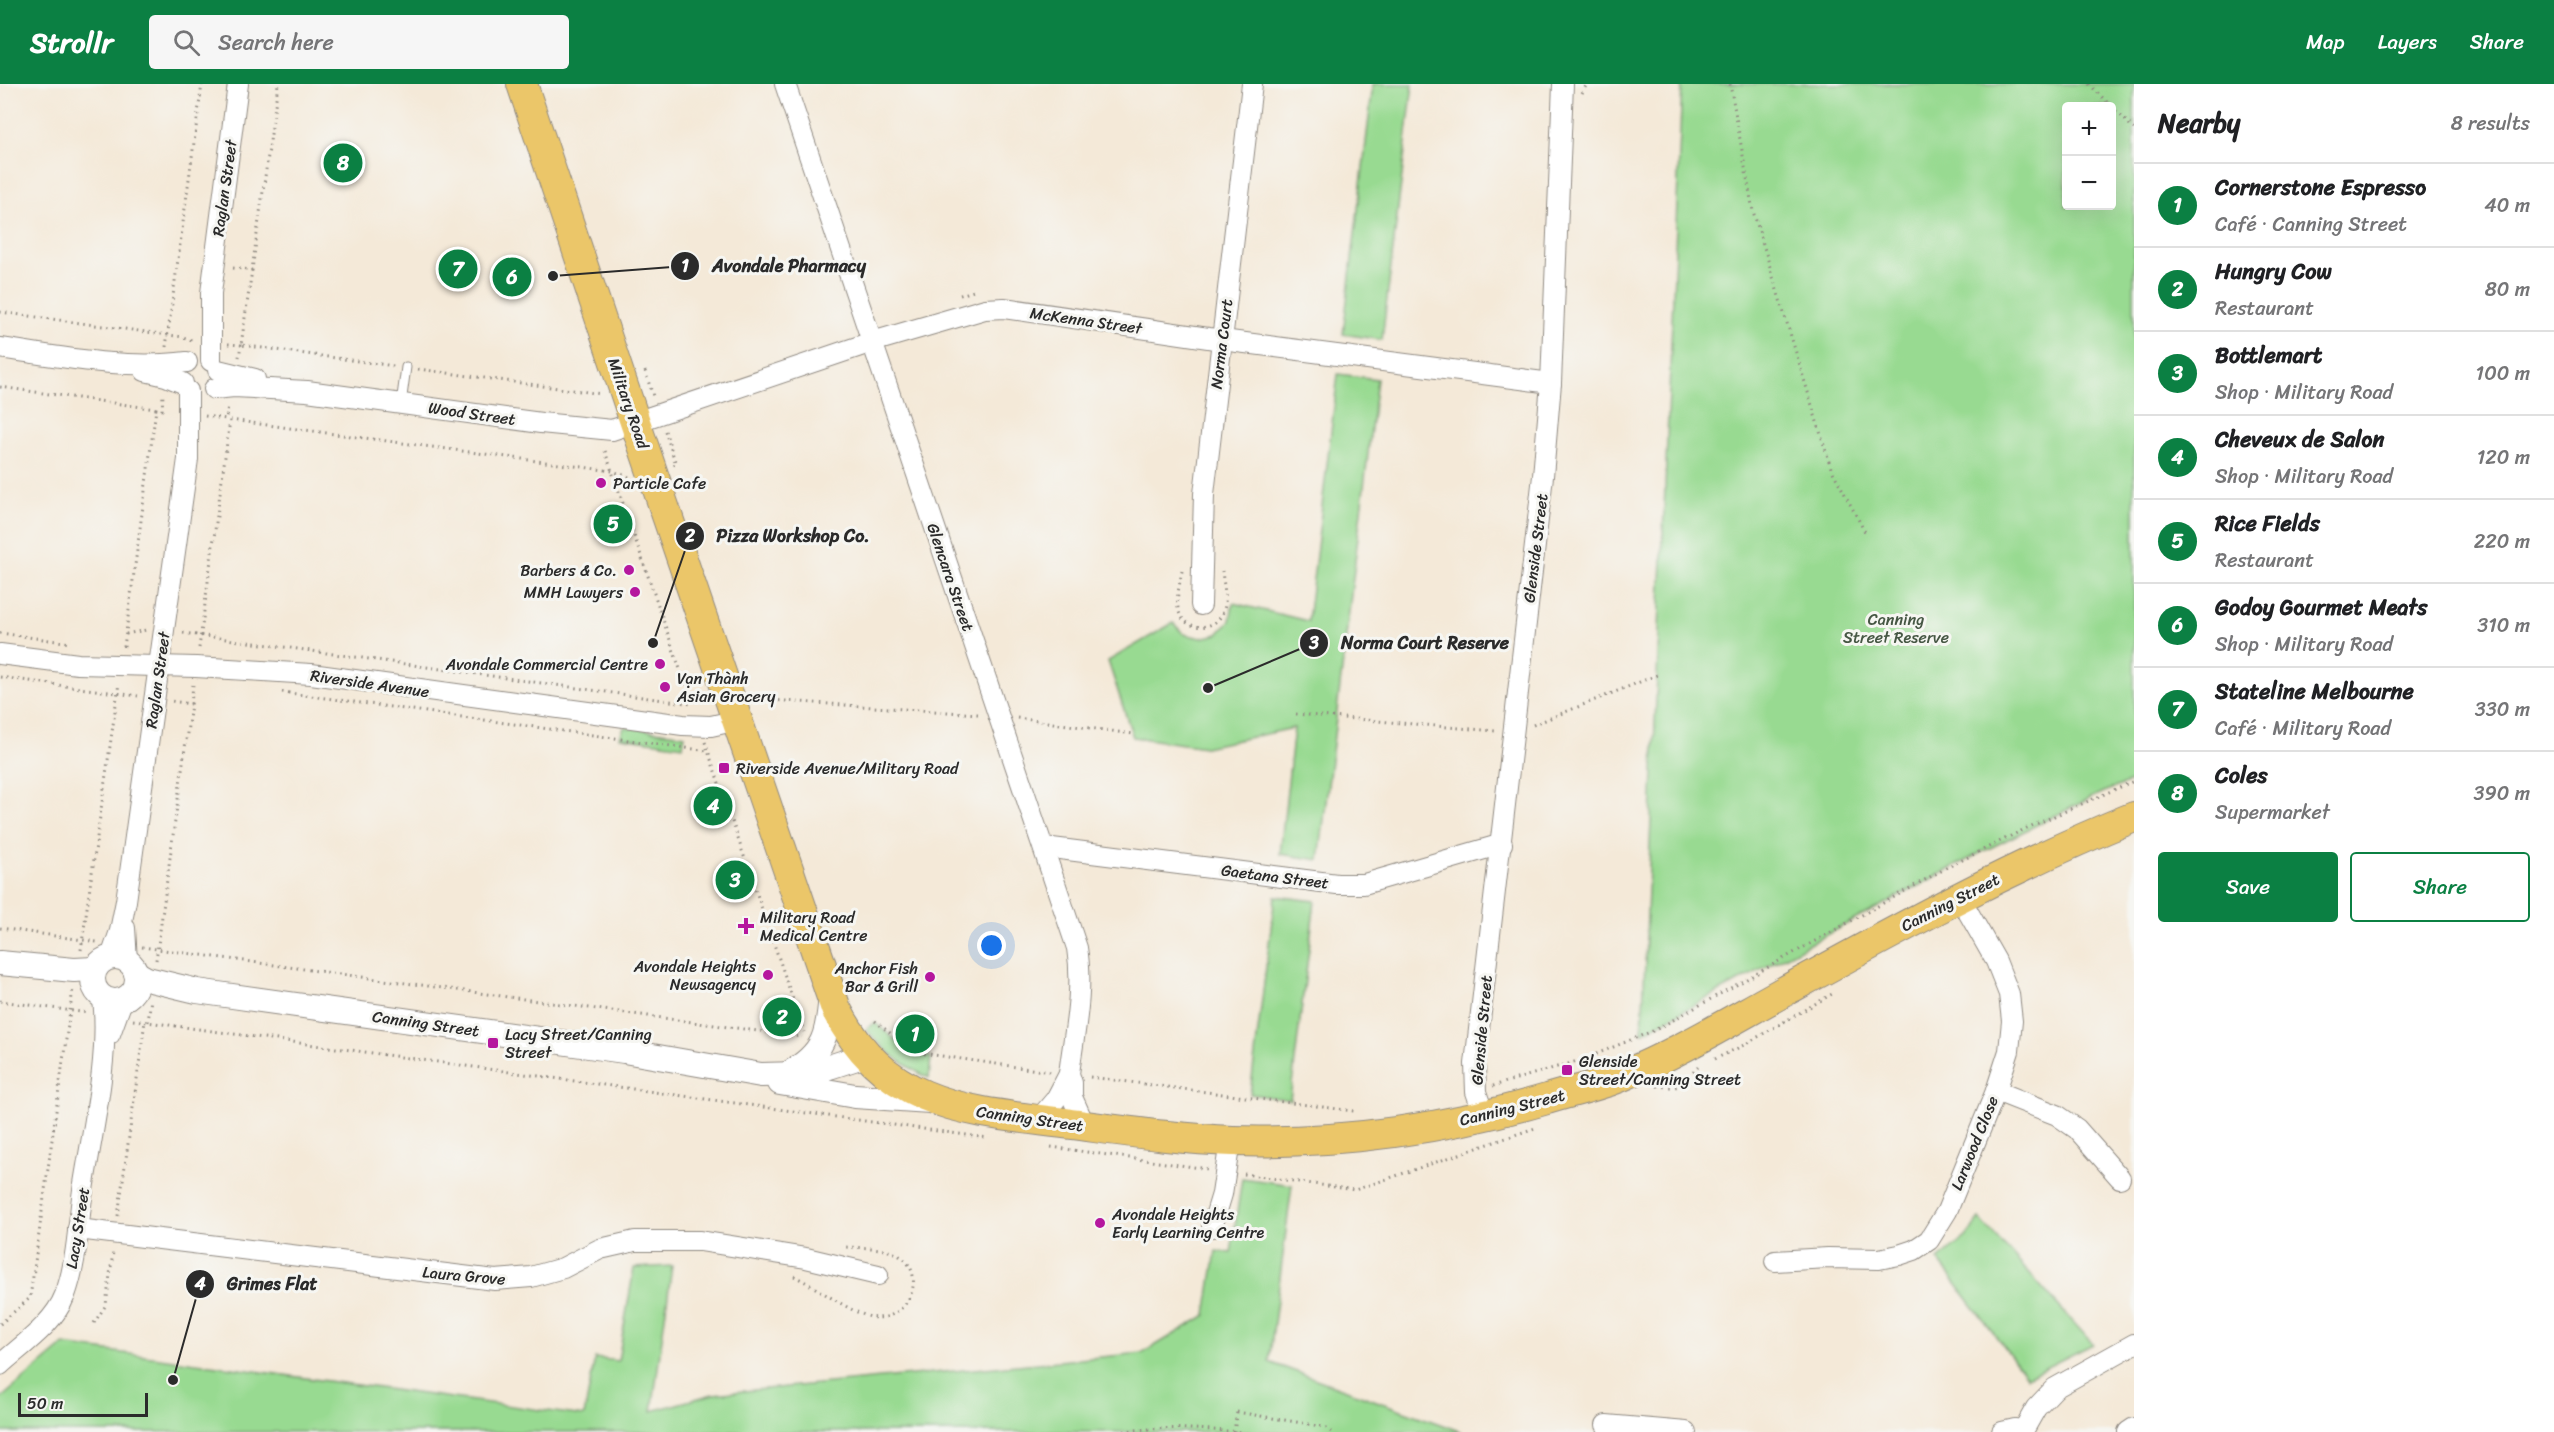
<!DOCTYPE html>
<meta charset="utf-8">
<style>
:root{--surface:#fff;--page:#f6f6f6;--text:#202124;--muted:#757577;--line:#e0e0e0;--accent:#0b8043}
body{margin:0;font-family:Sriracha,sans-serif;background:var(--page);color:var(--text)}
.controls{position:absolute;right:18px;top:18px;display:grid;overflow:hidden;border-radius:6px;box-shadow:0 6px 24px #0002}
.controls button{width:54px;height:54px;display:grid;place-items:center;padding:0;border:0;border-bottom:2px solid var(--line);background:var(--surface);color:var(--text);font:30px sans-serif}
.scale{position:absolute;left:18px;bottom:15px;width:130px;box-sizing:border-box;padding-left:6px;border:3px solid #2b2b2b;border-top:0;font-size:16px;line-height:21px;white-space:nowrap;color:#2b2b2b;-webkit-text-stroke:4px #f6f6f2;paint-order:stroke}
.you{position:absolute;left:992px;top:862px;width:21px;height:21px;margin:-15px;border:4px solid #fff;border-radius:50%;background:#1a73e8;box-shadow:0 0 0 9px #1a73e833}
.badge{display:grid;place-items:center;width:39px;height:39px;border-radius:50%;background:var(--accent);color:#fff;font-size:20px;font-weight:700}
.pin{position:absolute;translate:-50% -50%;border:3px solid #fff;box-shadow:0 2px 6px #0006}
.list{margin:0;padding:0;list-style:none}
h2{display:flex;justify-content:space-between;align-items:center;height:78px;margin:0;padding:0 24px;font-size:26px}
h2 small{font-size:20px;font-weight:400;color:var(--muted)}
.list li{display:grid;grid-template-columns:39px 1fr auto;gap:18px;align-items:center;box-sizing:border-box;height:84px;padding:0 24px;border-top:2px solid var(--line)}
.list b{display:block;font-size:22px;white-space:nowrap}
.list p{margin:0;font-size:20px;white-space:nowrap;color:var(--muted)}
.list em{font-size:20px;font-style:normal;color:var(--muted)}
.actions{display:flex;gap:12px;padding:18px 24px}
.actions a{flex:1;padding:14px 0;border:2px solid var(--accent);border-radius:6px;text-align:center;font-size:21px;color:var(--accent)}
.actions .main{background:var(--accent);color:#fff}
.icon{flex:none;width:33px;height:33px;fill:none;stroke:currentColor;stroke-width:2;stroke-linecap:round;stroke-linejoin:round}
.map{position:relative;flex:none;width:2134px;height:1348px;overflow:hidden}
header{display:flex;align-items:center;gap:36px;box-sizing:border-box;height:84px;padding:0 30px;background:var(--accent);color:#fff}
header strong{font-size:28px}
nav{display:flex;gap:33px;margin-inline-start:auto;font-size:21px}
.search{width:420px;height:54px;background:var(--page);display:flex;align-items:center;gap:15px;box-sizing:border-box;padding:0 21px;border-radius:6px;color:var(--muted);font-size:22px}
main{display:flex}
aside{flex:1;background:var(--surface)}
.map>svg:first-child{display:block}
.green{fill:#98da91;stroke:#62825e;stroke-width:1.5;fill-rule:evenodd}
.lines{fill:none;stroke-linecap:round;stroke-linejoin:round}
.service-casing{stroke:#908a82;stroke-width:11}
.minor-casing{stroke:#908a82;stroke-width:22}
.tertiary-casing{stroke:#908a82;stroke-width:26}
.primary-casing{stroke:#908a82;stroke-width:32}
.path{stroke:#908a82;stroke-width:3;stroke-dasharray:1.5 4.5;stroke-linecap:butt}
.service{stroke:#fff;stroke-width:9}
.minor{stroke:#fff;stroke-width:20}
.tertiary{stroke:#fff;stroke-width:24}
.primary{stroke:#ebc669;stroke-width:30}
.path-bridge{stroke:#908a82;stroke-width:3;stroke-dasharray:1.5 4.5;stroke-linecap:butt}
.poi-dot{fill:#b5179e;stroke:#f6f6f2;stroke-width:2}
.labels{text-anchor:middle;stroke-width:6;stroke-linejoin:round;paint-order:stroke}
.street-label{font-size:16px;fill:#2b2b2b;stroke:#f6f6f2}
.poi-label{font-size:16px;fill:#2b2b2b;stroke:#f6f6f2;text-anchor:start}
.park-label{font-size:16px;fill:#465744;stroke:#f6f6f2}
.leader{fill:none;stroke:#2b2b2b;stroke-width:2}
.callout-dot{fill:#2b2b2b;stroke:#f6f6f2;stroke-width:2}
.mark-label{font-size:18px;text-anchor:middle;font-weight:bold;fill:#fff}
.callout-label{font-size:18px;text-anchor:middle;font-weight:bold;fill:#2b2b2b;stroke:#f6f6f2;stroke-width:6;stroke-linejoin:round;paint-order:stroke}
</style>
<header>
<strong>Strollr</strong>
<div class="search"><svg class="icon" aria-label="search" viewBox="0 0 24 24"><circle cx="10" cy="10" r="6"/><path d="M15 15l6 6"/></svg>Search here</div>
<nav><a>Map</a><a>Layers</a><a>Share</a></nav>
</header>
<main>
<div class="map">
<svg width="2134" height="1348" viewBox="0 0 2134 1348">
<rect width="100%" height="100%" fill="#f6f6f2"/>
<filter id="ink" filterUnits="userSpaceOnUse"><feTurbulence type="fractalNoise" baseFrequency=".0167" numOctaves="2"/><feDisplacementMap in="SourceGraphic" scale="12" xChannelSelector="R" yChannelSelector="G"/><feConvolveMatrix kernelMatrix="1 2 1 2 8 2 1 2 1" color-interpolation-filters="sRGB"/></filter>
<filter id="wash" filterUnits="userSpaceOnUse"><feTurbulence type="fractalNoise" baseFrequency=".008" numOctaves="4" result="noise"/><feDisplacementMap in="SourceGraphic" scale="24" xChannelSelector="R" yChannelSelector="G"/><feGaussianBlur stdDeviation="1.35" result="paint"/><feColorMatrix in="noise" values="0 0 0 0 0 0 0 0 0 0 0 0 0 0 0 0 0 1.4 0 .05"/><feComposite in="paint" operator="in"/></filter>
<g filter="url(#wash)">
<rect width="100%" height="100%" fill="#f4e9d8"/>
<g class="green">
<polygon points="1373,0 1413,0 1382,256 1343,250"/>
<path d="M1682 0H2134V697L2103 708 1980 769 1642 949ZM2066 22H2112V122H2066Z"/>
<polygon points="1338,290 1377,295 1319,776 1280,770 1294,644 1205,663 1133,653 1108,577 1173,539 1184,550 1201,554 1218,550 1230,537 1233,519 1308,537"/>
<polygon points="624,643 685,651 683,662 620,653"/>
<polygon points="1275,812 1315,817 1290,1016 1250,1010"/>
<path d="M875 939 913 970 931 973 929 994C904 982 884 967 866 945Z"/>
<polygon points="1242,1094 1292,1101 1269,1278 1462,1348 0,1348 0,1315 64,1261 584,1332 595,1274 618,1277 634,1184 672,1182 652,1327 713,1310 1143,1269 1206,1231 1216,1167 1231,1169"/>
<polygon points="1980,1135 2093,1260 2027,1293 1938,1176 1966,1153"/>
</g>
</g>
<g filter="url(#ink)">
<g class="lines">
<g class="service-casing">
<polyline id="service" points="401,320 406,283"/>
</g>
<g class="minor-casing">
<g id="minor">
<path d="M785 0 1077 864C1084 906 1074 949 1069 990L1072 999V1013L1085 1042"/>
<path d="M0 264C62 273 125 286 187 278"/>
<polyline points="211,277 211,209 238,0"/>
<polyline points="218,286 255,295"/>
<polyline points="145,287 166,292 183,299"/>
<polyline points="214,305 234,303 307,307 541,339 612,346 872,258 985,225 1004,224 1222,256 1551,299"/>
<polyline points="1201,521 1204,410 1252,0"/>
<polyline points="0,570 78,580 196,583 311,590 683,641 711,642 738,636"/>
<polyline points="1044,763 1337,800 1364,800 1502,760"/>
<polyline points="125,844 127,877"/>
<polyline points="111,873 120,847 126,817 188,375 188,307"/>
<polyline points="110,950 122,917"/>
<polyline points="1996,1007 2057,1031 2077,1045 2120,1094"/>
<polyline points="1484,1031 1476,1008 1475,980 1543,392 1551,299 1563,0"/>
<polyline points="1039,1035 1056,1015 1069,990"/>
<polyline points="1212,1143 1222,1110 1230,1057"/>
<polyline points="78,1145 495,1196 531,1193 563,1184 600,1165 635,1157 700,1157 806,1174 878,1191"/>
<polyline points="1775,1177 1828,1174 1879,1175 1899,1171 1914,1166 1929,1156 1947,1127 1996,1007 2009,967 2012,937 2009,910 1996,877 1959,812"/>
<path d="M0 1281C22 1261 54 1240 65 1211 77 1179 78 1140 83 1106 92 1048 110 973 103 915"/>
<polyline points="1606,1341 1686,1348"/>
<polyline points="2002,1348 2015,1345 2023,1347 2036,1324 2055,1304 2134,1260"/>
<polyline points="2128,1348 2134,1344"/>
</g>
</g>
<g class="tertiary-casing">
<g id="tertiary">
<circle cx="115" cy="895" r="22"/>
<polyline points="0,879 74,886 94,885"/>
<polyline points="136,889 147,895 197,907 624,967 761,991 798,990 823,985 866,971"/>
<path d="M789 989C825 969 828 949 831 911"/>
<polyline points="780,999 855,1012 930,1017"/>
</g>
</g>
<g class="primary-casing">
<path id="primary" d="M522 0 635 338 836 925C887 1026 971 1027 1071 1040 1125 1047 1178 1055 1233 1057 1339 1060 1445 1045 1547 1015 1572 1007 1599 1002 1622 992 1678 969 1732 936 1785 907 1900 844 2012 782 2134 733"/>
</g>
<g class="path">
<polyline points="1730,0 1753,127 1831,384 1866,450"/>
<polyline points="2089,0 2111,22"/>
<polyline points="1582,9 1587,0"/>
<polyline points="2112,23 2134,45"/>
<polyline points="233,184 252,186 278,0"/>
<polyline points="252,186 241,261 394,282"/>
<polyline points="960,211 977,206"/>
<polyline points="0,228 183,253 194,257"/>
<polyline points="228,260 241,261 239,273"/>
<polyline points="166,263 202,0"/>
<polyline points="418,285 602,310"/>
<polyline points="645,287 653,312"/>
<polyline points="0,303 156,325"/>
<polyline points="205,332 226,335 228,321"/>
<polyline points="230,336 612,387 629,393"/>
<polyline points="665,347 676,380 673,381"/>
<path d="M1182 487C1180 499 1175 516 1179 528 1186 548 1216 547 1223 528 1228 516 1223 499 1222 487"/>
<polyline points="0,549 71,559"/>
<polyline points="183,549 692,620 604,364"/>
<polyline points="126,550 146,546"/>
<polyline points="124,563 156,325 162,326 163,311"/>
<polyline points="199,564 230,336"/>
<polyline points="0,593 138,612"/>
<polyline points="282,608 708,667"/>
<polyline points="755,615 978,630"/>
<polyline points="191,620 193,601"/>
<polyline points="1296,630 1495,647"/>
<polyline points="1017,634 1133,650"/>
<polyline points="1533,641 1657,591"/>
<polyline points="705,658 804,948"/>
<polyline points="0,844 97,858"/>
<polyline points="142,863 802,953"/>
<polyline points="81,866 119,599"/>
<polyline points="156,876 191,620 171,617"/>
<polyline points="0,917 88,929"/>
<polyline points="133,936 988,1054"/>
<polyline points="875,937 914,968 1051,988"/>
<polyline points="148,938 151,915"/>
<polyline points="1715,975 1744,961 1832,910"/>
<polyline points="1090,993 1354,1027"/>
<polyline points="1493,1002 1584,975 1655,946 1948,783 2027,744 2134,697"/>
<path d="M1657 1002C1686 1006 1682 999 1698 983"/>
<polyline points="1051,1063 1208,1085"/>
<polyline points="1244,1090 1355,1106 1535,1044"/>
<polyline points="118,1132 145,937"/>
<path d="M794 1192C817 1203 849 1228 871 1233 906 1241 931 1190 898 1171 882 1162 861 1164 844 1163"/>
<polyline points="94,1239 106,1221 113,1168"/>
<polyline points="0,1240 30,1214 73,905"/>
<polyline points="1237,1328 1325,1343 1331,1348"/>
<path d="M1118 1348C1159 1342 1201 1345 1242 1348"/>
</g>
<use href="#service" class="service"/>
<use href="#minor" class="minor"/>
<use href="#tertiary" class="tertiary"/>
<use href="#primary" class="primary"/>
<polyline class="path-bridge" points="1234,1348 1237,1328"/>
</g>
</g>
<g class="poi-dot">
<circle cx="601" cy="399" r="6"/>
<circle cx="629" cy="486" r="6"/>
<circle cx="635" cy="508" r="6"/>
<circle cx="660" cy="580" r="6"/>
<circle cx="665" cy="603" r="6"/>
<rect x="718" y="678" width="12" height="12" rx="3"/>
<path d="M743 833h6v6h6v6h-6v6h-6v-6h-6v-6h6z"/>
<circle cx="768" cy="891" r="6"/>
<circle cx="930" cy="893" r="6"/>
<rect x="487" y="953" width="12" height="12" rx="3"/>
<rect x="1561" y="980" width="12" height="12" rx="3"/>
<circle cx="1100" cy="1139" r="6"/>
</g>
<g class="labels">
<g class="street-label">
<text transform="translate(224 104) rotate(-82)" y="6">Raglan Street</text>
<text transform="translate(1086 236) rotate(8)" y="6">McKenna Street</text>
<text transform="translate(1221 260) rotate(-83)" y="6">Norma Court</text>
<text transform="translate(629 319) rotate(71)" y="6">Military Road</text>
<text transform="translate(472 329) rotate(8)" y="6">Wood Street</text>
<text transform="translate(1535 464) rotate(-83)" y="6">Glenside Street</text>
<text transform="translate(951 493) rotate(71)" y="6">Glencara Street</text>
<text transform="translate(157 596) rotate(-82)" y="6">Raglan Street</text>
<text transform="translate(370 599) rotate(8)" y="6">Riverside Avenue</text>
<text transform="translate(1275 792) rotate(7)" y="6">Gaetana Street</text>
<text transform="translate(1950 818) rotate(-27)" y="6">Canning Street</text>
<text transform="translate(426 939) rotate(8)" y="6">Canning Street</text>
<text transform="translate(1481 946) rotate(-85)" y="6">Glenside Street</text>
<text transform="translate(1512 1023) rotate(-14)" y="6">Canning Street</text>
<text transform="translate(1030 1034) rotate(8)" y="6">Canning Street</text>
<text transform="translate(1974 1059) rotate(-68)" y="6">Larwood Close</text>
<text transform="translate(77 1144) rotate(-81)" y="6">Lacy Street</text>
<text transform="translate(464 1191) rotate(5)" y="6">Laura Grove</text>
</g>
<g class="poi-label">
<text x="613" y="405">Particle Cafe</text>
<text x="617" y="492" text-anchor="end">Barbers &amp; Co.</text>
<text x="623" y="514" text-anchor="end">MMH Lawyers</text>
<text x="648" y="586" text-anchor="end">Avondale Commercial Centre</text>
<text x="677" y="600">Vạn Thành<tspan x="677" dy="18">Asian Grocery</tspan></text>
<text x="736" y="690">Riverside Avenue/Military Road</text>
<text x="760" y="839">Military Road<tspan x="760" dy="18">Medical Centre</tspan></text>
<text x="756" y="888" text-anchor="end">Avondale Heights<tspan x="756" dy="18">Newsagency</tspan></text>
<text x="918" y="890" text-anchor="end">Anchor Fish<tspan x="918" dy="18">Bar &amp; Grill</tspan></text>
<text x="505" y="956">Lacy Street/Canning<tspan x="505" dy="18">Street</tspan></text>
<text x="1579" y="983">Glenside<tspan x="1579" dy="18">Street/Canning Street</tspan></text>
<text x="1112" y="1136">Avondale Heights<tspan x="1112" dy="18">Early Learning Centre</tspan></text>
</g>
<g class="park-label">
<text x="1896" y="541">Canning<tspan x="1896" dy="18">Street Reserve</tspan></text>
</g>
</g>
<path class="leader" d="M553 192L685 182M653 559L690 452M1208 604L1314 559M173 1296L200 1200"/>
<g class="callout-dot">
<circle cx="553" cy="192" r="6"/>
<circle cx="653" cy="559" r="6"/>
<circle cx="1208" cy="604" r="6"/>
<circle cx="173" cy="1296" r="6"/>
<circle cx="685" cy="182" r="15"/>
<circle cx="690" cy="452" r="15"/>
<circle cx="1314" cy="559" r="15"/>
<circle cx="200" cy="1200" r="15"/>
</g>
<g class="mark-label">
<text x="685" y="188">1</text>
<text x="690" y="458">2</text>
<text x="1314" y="565">3</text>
<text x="200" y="1206">4</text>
</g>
<g class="callout-label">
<text x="789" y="188">Avondale Pharmacy</text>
<text x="793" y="458">Pizza Workshop Co.</text>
<text x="1425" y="565">Norma Court Reserve</text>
<text x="272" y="1206">Grimes Flat</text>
</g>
</svg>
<div class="controls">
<button>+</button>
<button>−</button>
</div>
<div class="scale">50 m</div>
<div class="you"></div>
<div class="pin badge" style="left:915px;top:950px">1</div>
<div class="pin badge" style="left:782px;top:933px">2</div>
<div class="pin badge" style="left:735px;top:796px">3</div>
<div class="pin badge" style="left:713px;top:722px">4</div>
<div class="pin badge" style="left:613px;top:440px">5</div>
<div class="pin badge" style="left:512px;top:193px">6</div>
<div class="pin badge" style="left:458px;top:185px">7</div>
<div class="pin badge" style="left:343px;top:79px">8</div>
</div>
<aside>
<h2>Nearby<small>8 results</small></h2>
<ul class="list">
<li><span class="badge">1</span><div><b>Cornerstone Espresso</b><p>Café · Canning Street</p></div><em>40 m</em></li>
<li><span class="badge">2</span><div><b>Hungry Cow</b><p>Restaurant</p></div><em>80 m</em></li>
<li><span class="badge">3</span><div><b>Bottlemart</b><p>Shop · Military Road</p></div><em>100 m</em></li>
<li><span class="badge">4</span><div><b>Cheveux de Salon</b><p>Shop · Military Road</p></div><em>120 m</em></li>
<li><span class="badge">5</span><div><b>Rice Fields</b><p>Restaurant</p></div><em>220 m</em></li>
<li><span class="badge">6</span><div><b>Godoy Gourmet Meats</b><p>Shop · Military Road</p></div><em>310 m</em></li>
<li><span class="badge">7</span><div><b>Stateline Melbourne</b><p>Café · Military Road</p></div><em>330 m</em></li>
<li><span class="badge">8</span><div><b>Coles</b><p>Supermarket</p></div><em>390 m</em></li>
</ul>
<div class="actions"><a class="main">Save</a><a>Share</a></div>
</aside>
</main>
